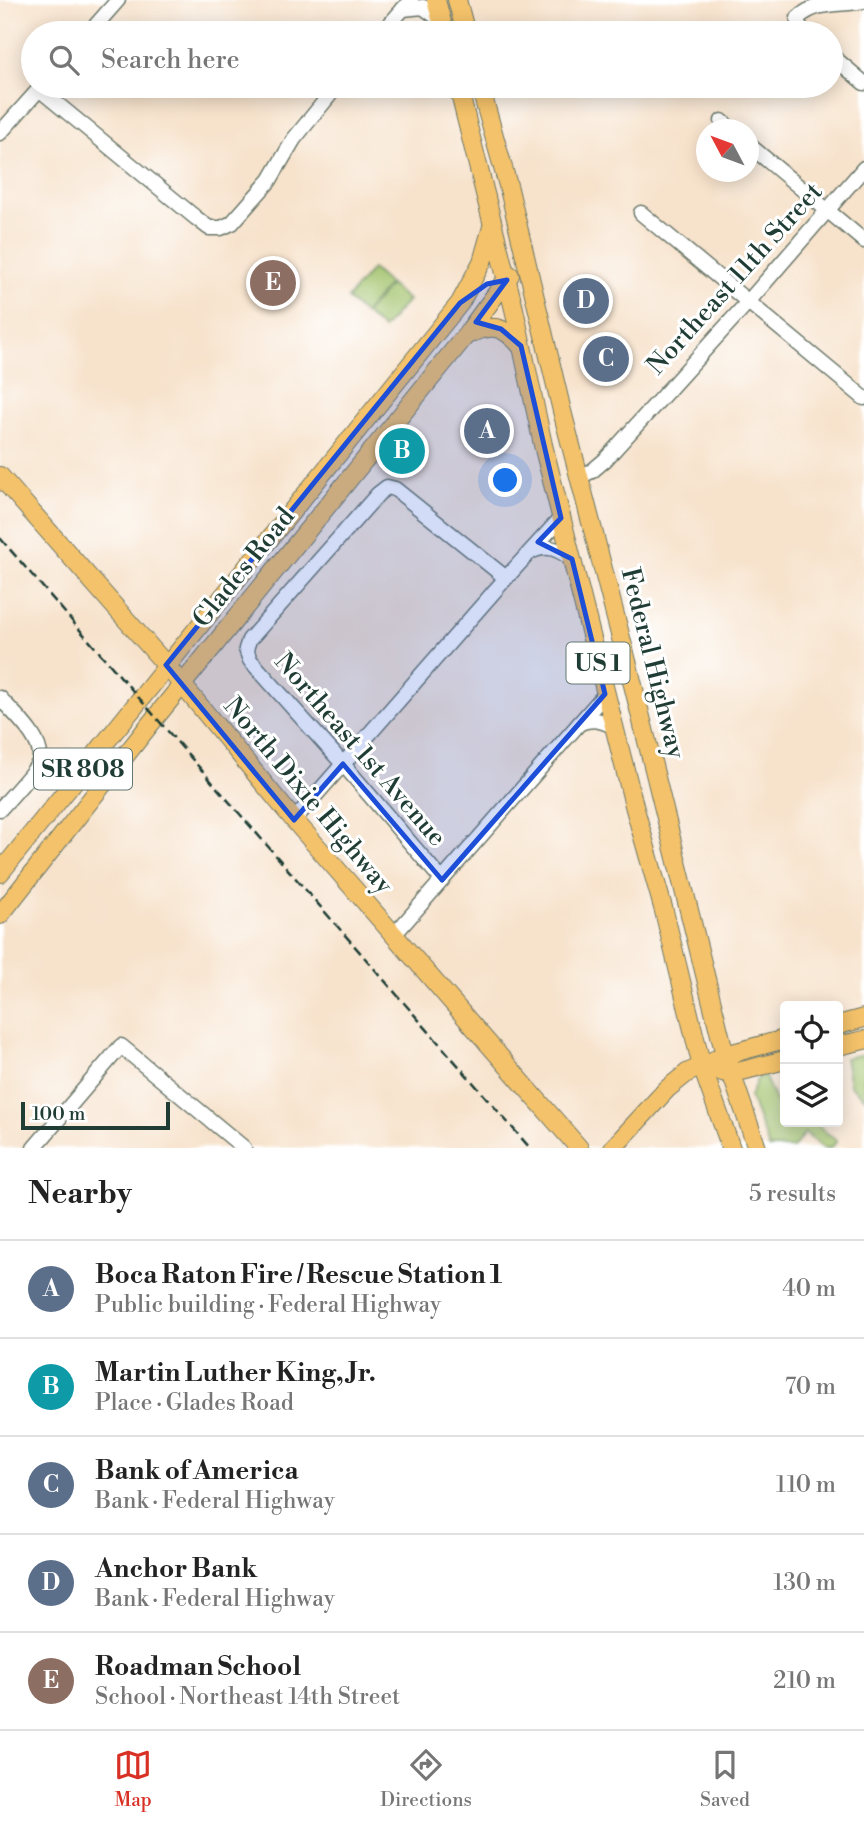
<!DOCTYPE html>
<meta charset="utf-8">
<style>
:root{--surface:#fff;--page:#f2f2f2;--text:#222;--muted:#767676;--line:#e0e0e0;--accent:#d93025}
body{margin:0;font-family:"Libre Bodoni",serif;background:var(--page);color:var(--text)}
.controls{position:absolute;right:21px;bottom:21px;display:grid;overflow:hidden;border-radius:7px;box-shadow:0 4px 18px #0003}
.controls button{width:63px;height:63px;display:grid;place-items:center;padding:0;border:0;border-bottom:2px solid var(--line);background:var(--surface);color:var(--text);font:35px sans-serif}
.compass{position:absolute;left:696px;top:119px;width:63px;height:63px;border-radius:50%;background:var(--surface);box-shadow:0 4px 18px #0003;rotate:311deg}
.scale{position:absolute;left:21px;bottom:18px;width:149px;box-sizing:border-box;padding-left:7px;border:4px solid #1f3d34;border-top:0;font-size:19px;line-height:24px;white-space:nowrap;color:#1f3d34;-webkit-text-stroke:5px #fff;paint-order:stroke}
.you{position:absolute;left:506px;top:481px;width:24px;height:24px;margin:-18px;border:5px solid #fff;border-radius:50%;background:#1a73e8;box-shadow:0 0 0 10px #1a73e833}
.badge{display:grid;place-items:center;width:46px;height:46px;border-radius:50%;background:var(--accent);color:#fff;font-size:23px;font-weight:700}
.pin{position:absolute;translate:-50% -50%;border:4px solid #fff;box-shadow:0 2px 7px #0006}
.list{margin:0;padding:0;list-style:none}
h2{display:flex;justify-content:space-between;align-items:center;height:91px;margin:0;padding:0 28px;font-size:30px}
h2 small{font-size:23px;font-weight:400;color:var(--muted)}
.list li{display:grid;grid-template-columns:46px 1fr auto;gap:21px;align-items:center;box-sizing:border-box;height:98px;padding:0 28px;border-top:2px solid var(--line)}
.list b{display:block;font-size:26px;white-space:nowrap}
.list p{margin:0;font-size:23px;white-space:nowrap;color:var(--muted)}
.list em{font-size:23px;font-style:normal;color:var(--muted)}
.icon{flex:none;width:38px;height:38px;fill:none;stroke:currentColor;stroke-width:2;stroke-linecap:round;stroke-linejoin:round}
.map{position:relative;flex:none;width:864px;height:1148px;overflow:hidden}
.search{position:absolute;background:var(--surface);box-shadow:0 4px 18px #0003;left:21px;right:21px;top:21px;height:77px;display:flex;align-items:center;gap:18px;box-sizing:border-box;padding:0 24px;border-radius:38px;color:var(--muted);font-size:26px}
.sheet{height:581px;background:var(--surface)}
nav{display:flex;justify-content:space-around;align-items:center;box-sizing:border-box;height:98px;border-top:2px solid var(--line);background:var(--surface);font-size:19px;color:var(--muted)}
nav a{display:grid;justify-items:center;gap:4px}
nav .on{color:var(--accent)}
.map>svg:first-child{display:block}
.green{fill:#a1c26b;stroke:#608050;stroke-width:2}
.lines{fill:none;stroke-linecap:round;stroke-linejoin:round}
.minor-casing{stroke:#6b7769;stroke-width:17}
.major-casing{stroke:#6b7769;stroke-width:20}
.minor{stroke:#fff;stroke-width:14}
.major{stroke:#f4c26a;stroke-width:18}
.rail{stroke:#1f3d34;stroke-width:2.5;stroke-dasharray:10 5;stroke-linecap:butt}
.marked{fill:#1d4ed8;fill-opacity:0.2;stroke:#1d4ed8;stroke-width:5;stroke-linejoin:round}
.labels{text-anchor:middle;stroke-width:6;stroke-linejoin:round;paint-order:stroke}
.shield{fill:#fff;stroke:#627771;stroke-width:2}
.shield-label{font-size:24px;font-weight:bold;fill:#1f3d34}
.street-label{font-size:26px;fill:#1f3d34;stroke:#fff}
</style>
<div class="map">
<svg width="864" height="1148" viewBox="0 0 864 1148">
<rect width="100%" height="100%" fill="#fff"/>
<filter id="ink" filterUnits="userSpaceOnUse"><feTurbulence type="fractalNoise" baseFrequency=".0143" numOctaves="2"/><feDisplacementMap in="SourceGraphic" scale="14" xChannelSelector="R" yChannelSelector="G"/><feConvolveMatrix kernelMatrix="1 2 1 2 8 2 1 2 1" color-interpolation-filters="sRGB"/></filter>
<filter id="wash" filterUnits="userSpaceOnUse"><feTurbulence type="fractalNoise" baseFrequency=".00686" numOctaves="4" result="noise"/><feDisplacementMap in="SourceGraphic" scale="28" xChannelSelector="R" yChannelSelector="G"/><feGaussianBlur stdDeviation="1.57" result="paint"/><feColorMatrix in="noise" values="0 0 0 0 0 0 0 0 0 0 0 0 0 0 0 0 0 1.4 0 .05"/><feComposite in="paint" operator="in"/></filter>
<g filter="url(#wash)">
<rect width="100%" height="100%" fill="#f7e2cb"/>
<g class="green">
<polygon points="372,269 389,284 364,314 347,299"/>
<polygon points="390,285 408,300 383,329 365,314"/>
<polygon points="864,1054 864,1098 850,1085 845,1058"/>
<polygon points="764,1075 776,1103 785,1100 785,1122 813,1122 837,1141 831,1148 823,1148 805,1133 793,1148 769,1148 750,1097 757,1079"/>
</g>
</g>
<g filter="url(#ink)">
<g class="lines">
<g class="minor-casing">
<g id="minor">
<polyline points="403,9 423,7 441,20"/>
<polyline points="89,33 118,0"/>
<polyline points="382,33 411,0"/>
<path d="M805 33 798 24V18C817 0 841 6 864 1"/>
<polyline points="831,55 864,83"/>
<polyline points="39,89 196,218 209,228 221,228 232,223 270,180 294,139 337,86"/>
<polyline points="722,121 731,130"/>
<polyline points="0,133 42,86"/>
<polyline points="748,144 864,241"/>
<polyline points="641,213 864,398"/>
<polyline points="579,477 592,471 605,460 748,302 864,168"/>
<path d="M532 551C548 544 558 549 572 559"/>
<path d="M0 698C13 713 46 741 39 762 36 770 8 800 0 809"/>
<path d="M580 723C593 718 602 720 614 727"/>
<polyline points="294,820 506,578 561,518"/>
<polyline points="442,880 343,764 250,660 246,649 249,640 378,494 387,487 395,489 506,578"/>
<polyline points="394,935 605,694"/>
<polyline points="34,1148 121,1046 244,1148"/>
</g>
</g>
<g class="major-casing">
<g id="major">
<polyline points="436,0 445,33"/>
<polyline points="457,0 466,33"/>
<polyline points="458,86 514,309 543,445 635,809 664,911 702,1067 731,1148"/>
<polyline points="480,86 509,189 562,411 628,665 725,1055 757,1148"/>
<path d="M467 335C492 323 503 325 521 346"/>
<polyline points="0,476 166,665 294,820 579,1148"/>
<polyline points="0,873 460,303 482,262 492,227"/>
<polyline points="0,915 151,723 466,335 510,275"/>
<polyline points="838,1025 864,1018"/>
<polyline points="838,1046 864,1040"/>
<polyline points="719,1071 730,1074 785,1060"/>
<polyline points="613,1148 667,1089 687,1073 725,1055 785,1039"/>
</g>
</g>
<use href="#minor" class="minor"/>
<use href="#major" class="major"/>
<polyline class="rail" points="0,538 530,1148"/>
</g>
</g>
<path class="marked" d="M507 280 476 322 501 329 521 346 561 518 538 542 572 559 605 694 442 880 343 764 294 820 166 665 460 303 487 284Z"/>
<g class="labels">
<g class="shield">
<rect x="566.5" y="642.5" width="63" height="41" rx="5"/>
<rect x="34" y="748.5" width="98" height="41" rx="5"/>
</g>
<g class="shield-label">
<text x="598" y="671">US 1</text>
<text x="83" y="777">SR 808</text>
</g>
<g class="street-label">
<text transform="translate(734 278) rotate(-48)" y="9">Northeast 11th Street</text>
<text transform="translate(243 567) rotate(-51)" y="9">Glades Road</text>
<text transform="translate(654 663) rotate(76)" y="9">Federal Highway</text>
<text transform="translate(361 749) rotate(49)" y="9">Northeast 1st Avenue</text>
<text transform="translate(309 795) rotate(50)" y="9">North Dixie Highway</text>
</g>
</g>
</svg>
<div class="controls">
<button><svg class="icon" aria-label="locate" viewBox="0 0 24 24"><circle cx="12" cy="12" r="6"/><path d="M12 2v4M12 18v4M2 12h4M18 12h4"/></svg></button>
<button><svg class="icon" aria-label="layers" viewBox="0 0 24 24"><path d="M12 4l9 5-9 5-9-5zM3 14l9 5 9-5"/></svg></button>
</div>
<svg class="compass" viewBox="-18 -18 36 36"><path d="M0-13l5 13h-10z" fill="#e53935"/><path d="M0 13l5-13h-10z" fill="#767676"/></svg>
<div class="scale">100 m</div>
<div class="you"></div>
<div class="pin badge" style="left:487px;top:431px;background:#5c6f8a">A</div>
<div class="pin badge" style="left:402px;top:451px;background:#0f9aa8">B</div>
<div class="pin badge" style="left:606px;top:359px;background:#5c6f8a">C</div>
<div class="pin badge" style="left:586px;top:301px;background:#5c6f8a">D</div>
<div class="pin badge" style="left:273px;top:283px;background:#8d6e63">E</div>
<div class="search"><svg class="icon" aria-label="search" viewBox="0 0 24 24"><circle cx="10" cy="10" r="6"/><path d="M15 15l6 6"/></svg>Search here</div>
</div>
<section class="sheet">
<h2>Nearby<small>5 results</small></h2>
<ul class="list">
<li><span class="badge" style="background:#5c6f8a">A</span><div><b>Boca Raton Fire / Rescue Station 1</b><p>Public building · Federal Highway</p></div><em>40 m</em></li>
<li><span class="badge" style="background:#0f9aa8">B</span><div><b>Martin Luther King, Jr.</b><p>Place · Glades Road</p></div><em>70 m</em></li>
<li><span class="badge" style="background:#5c6f8a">C</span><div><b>Bank of America</b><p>Bank · Federal Highway</p></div><em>110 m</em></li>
<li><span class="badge" style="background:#5c6f8a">D</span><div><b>Anchor Bank</b><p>Bank · Federal Highway</p></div><em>130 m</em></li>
<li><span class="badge" style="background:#8d6e63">E</span><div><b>Roadman School</b><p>School · Northeast 14th Street</p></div><em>210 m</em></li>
</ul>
</section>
<nav>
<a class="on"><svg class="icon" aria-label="map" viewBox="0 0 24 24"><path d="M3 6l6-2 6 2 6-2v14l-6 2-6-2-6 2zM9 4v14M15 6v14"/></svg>Map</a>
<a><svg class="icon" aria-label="directions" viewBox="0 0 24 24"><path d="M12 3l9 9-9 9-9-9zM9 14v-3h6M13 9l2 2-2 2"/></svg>Directions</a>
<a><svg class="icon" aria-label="saved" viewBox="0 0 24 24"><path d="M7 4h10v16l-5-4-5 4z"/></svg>Saved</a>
</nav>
